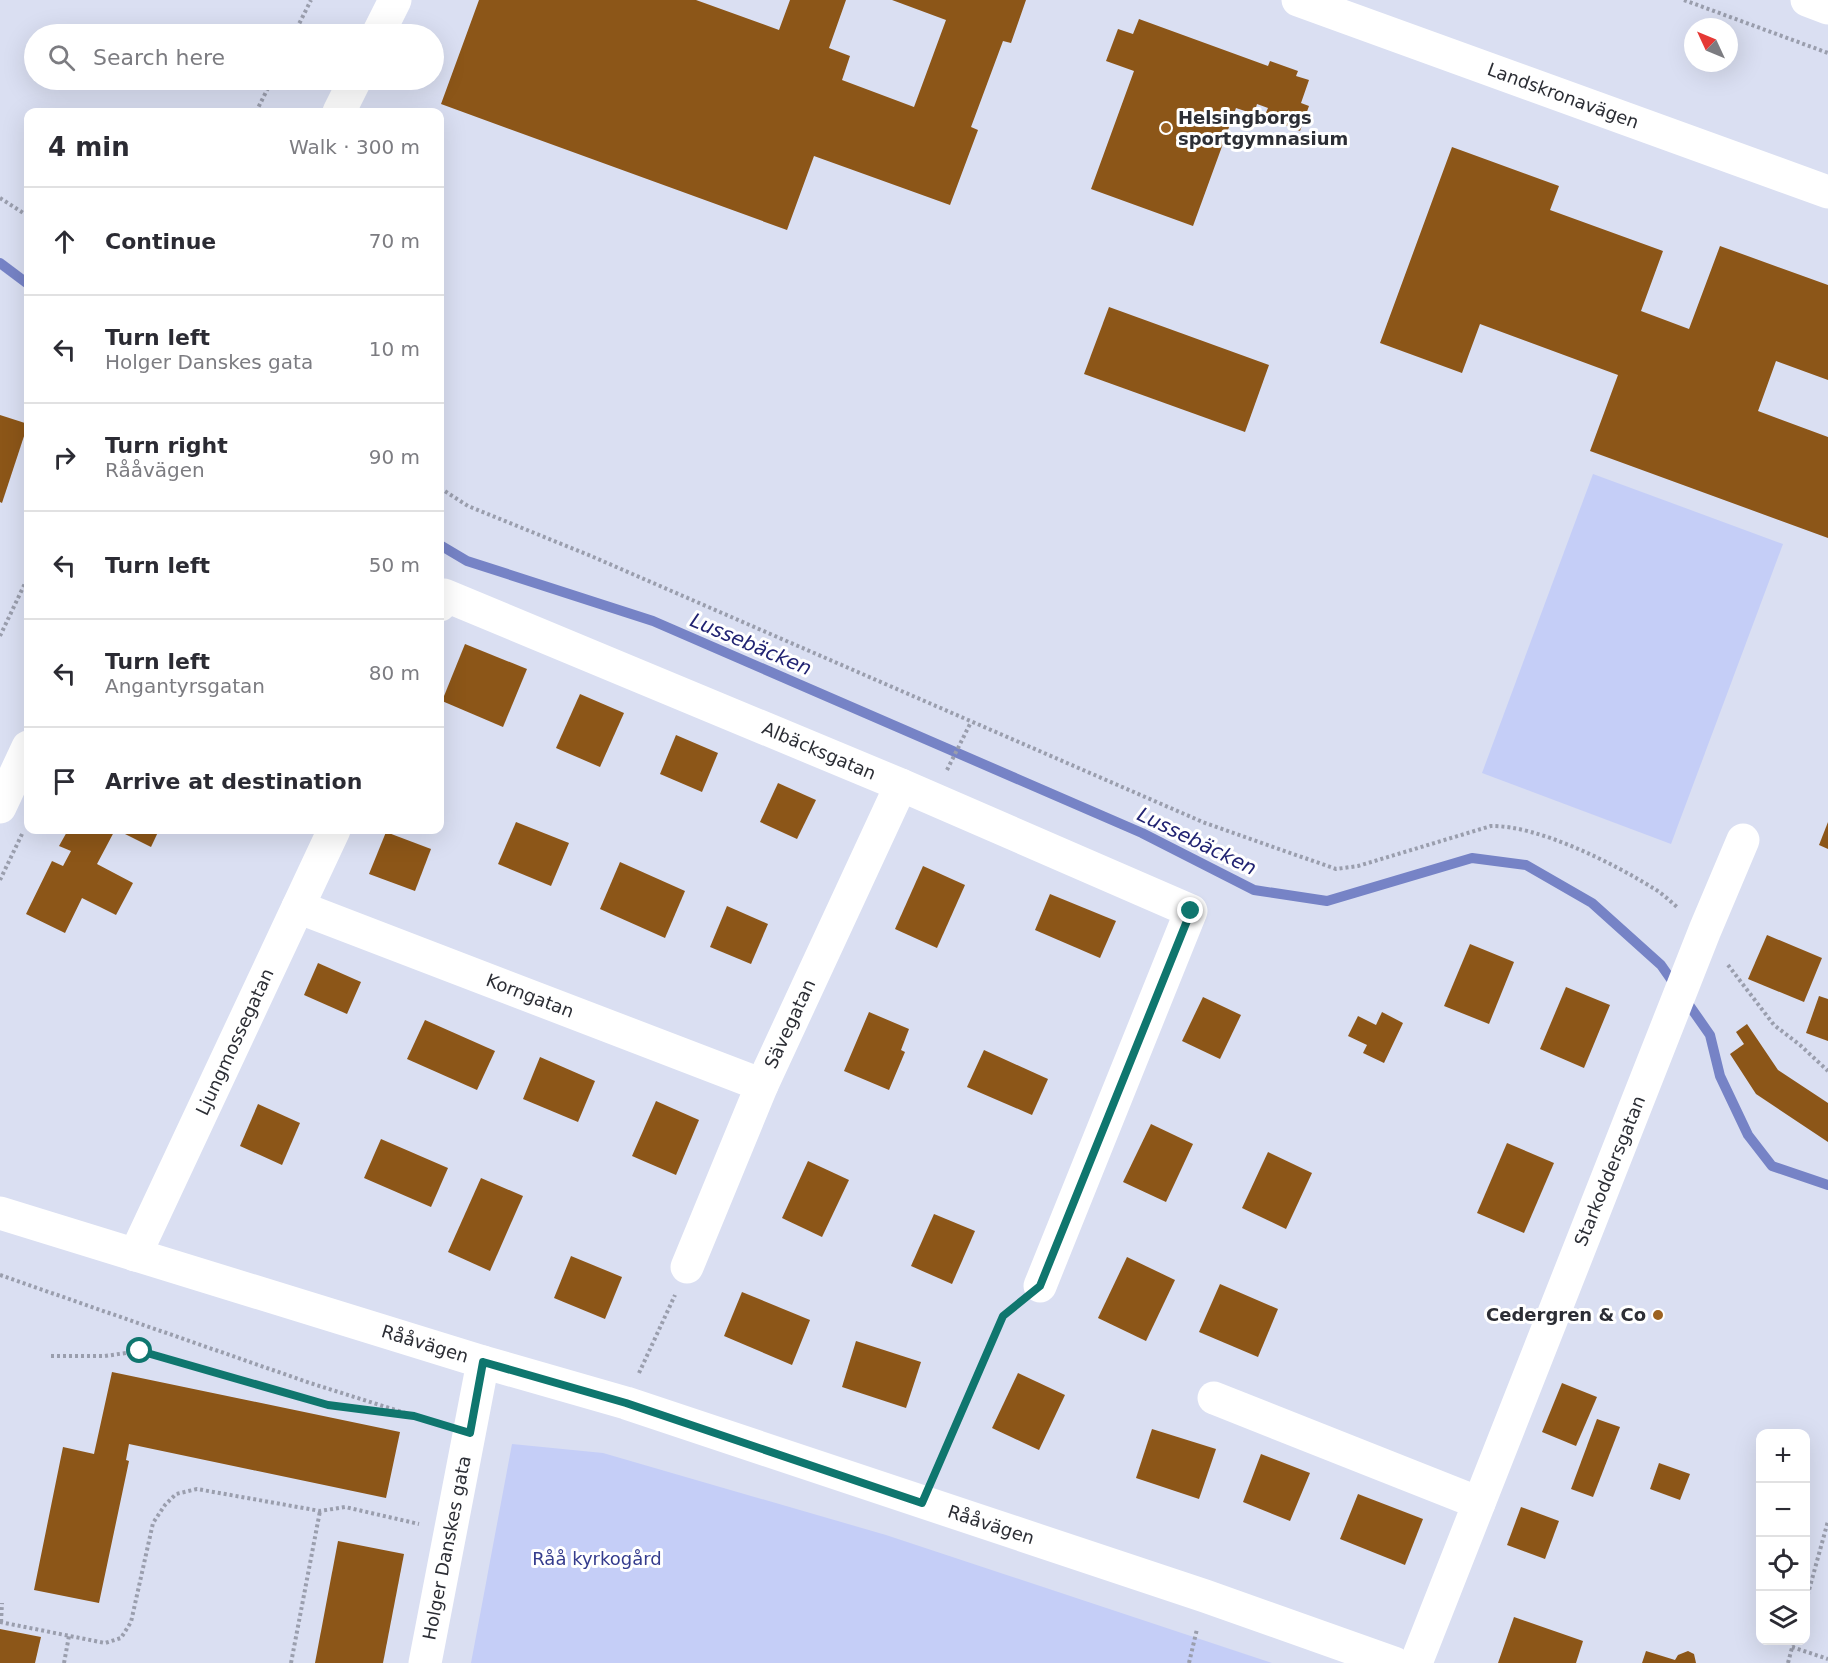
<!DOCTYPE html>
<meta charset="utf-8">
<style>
:root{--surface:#fff;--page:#f7f7f7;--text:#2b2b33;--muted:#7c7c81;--line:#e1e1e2}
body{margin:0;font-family:"DejaVu Sans",sans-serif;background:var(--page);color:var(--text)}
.controls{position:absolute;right:18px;bottom:18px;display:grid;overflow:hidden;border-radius:12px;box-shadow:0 6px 24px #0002}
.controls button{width:54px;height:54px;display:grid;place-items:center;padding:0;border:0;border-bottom:2px solid var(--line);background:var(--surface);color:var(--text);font:30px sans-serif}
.compass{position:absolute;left:1684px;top:18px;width:54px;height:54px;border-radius:50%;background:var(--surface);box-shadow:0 6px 24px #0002;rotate:314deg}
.stop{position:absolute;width:18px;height:18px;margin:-14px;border:4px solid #0f766e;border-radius:50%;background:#fff}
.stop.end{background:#0f766e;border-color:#fff;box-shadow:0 2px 6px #0008}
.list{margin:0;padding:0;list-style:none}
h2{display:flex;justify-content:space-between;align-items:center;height:78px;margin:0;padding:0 24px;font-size:26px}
h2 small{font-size:20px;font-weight:400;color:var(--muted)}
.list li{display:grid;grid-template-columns:39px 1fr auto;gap:18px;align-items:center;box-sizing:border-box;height:108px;padding:0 24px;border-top:2px solid var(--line)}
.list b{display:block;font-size:22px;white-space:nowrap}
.list p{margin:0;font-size:20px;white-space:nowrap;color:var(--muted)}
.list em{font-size:20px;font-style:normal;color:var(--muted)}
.icon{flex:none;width:33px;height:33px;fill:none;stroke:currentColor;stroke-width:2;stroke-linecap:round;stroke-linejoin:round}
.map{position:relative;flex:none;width:1828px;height:1663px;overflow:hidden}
.search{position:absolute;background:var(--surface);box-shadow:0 6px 24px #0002;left:24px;top:24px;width:420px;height:66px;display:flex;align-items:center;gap:15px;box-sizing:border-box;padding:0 21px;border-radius:33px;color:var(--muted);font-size:22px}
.panel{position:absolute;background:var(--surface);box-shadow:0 6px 24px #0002;left:24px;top:108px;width:420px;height:726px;border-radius:12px}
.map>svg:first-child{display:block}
.green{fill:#c5cef7}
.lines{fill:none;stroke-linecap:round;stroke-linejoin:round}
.stream{stroke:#7683c6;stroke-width:10}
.building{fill:#8c5618}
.path{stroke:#9a9ead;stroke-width:4;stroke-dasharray:3 3;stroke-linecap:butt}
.minor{stroke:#fff;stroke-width:33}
.major{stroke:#fff;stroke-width:33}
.route{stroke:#0f766e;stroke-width:8}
.poi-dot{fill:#9c6221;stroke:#fff;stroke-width:2}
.labels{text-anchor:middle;stroke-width:6;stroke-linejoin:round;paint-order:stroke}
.street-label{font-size:18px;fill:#2c2e35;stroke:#fff}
.poi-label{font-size:18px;font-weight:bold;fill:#2c2e35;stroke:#fff;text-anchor:start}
.park-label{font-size:18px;fill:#353c8d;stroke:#fff}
.water-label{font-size:20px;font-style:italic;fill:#212372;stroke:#fff}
</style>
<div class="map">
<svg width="1828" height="1663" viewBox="0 0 1828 1663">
<rect width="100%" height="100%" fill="#dadff2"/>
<g class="green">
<polygon points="1593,474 1783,544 1671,844 1482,773"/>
<polygon points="512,1444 603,1453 886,1535 1272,1663 471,1663"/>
</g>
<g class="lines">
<g class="stream">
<polyline points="0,263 28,284"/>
<polyline points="440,545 467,561 653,621 1142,833 1254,890 1327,901 1472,858 1526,865 1592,903 1661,965 1710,1035 1720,1076 1748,1135 1772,1166 1828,1185"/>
</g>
</g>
<g class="building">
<polygon points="479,0 696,0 779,30 790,0 846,0 829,48 850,56 842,80 914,107 946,20 892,0 1026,0 1011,43 1003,41 971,127 978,130 950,205 814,156 787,230 441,104"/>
<polygon points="1139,19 1268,66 1270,61 1298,71 1296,76 1309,80 1301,103 1309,106 1300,131 1264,117 1268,108 1257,104 1254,114 1236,108 1193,226 1091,189 1134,71 1106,61 1118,29 1133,34"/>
<polygon points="1452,147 1559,186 1550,210 1663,251 1641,311 1689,329 1720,246 1828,285 1828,380 1776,361 1758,411 1828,437 1828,538 1590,451 1618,375 1480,324 1462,373 1380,343"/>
<polygon points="1109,307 1269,365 1245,432 1084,374"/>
<polygon points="0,415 28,424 2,503 0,502"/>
<polygon points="465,644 527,669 503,727 442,701"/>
<polygon points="580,694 624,713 600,767 556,748"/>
<polygon points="676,735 718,753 702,792 660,774"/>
<polygon points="778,783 816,800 797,839 760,822"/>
<polygon points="516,822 569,843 551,886 498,864"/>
<polygon points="1828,822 1828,849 1819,845"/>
<polygon points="68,830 115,830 97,864 133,883 116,915 82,898 65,933 26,914 52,861 63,866 71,851 59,846"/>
<polygon points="117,830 159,830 151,847"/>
<polygon points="386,832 431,849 415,891 369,874"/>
<polygon points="620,862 685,891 665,938 600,909"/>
<polygon points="923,866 965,885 937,948 895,929"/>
<polygon points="1050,894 1116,921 1100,958 1035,930"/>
<polygon points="727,906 768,924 751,964 710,947"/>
<polygon points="1767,935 1822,958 1804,1002 1748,979"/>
<polygon points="1470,944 1514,962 1489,1024 1444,1006"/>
<polygon points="318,963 361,982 347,1014 304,995"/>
<polygon points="1566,987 1610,1005 1584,1068 1540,1049"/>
<polygon points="1819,996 1828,999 1828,1041 1806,1033"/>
<polygon points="1203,997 1241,1015 1220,1059 1182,1041"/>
<polygon points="869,1012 909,1029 901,1050 905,1052 889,1090 844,1071"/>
<polygon points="1382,1012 1403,1023 1384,1063 1363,1053 1367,1045 1348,1036 1358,1016 1376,1025"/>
<polygon points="425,1020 495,1051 477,1090 407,1059"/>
<polygon points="1747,1024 1778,1070 1828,1103 1828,1142 1756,1094 1730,1054 1744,1044 1736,1032"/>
<polygon points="984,1050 1048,1079 1032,1115 967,1087"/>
<polygon points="540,1057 595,1081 578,1122 523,1099"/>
<polygon points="656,1101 699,1120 676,1175 632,1156"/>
<polygon points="258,1104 300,1123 282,1165 240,1146"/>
<polygon points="1151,1124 1193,1144 1166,1202 1123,1182"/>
<polygon points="381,1139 448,1168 431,1207 364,1178"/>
<polygon points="1507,1143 1554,1163 1524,1233 1477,1213"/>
<polygon points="1268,1152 1312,1173 1286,1229 1242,1208"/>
<polygon points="808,1161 849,1180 822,1237 782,1218"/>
<polygon points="481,1178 523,1196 490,1271 448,1252"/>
<polygon points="934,1214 975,1231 952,1284 911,1266"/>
<polygon points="571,1256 622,1277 605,1319 554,1298"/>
<polygon points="1127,1257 1175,1280 1146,1341 1098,1318"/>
<polygon points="1220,1284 1278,1309 1258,1357 1199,1332"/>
<polygon points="742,1292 810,1320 792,1365 724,1336"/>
<polygon points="856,1341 921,1362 906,1408 842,1387"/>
<polygon points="112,1372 400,1432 386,1498 129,1444 126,1460 129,1461 99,1603 34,1590 63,1447 94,1454"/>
<polygon points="1018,1373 1065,1395 1039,1450 992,1428"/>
<polygon points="1562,1383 1597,1397 1576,1446 1542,1432"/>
<polygon points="1597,1419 1620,1427 1593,1497 1571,1489"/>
<polygon points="1152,1429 1216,1449 1199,1499 1136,1478"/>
<polygon points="1261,1454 1310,1473 1290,1521 1243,1502"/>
<polygon points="1659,1463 1690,1474 1680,1500 1650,1489"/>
<polygon points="1358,1494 1423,1519 1405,1565 1340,1539"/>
<polygon points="1521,1507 1559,1521 1545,1559 1507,1545"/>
<polygon points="338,1541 404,1554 383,1663 315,1663"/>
<polygon points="1514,1617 1583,1641 1576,1663 1498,1663"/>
<polygon points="0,1629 41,1637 35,1663 0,1663"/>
<polygon points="1646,1651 1675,1660 1678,1655 1688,1651 1694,1654 1696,1663 1642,1663"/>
</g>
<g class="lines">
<g class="path">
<polyline points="1684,0 1828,53"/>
<polyline points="294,34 311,0"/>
<polyline points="256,112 272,80"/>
<polyline points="0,198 28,216"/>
<path d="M440 488 468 506 591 556 1205 823 1336 869 1358 866 1491 826C1537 825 1613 863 1653 888 1662 893 1670 901 1678 908"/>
<polyline points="0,636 28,577"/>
<polyline points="947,770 971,722"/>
<polyline points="0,880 23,832"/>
<polyline points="1728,965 1774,1025 1800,1045 1828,1071"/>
<polyline points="0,1275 310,1383 437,1423"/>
<polyline points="51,1356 105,1356 140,1351 328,1405 405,1415"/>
<polyline points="639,1373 675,1295"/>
<polyline points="935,1472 1003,1316 1015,1307"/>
<polyline points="1806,1601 1828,1521"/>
<polyline points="0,1622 105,1643 121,1638 131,1622 153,1523 165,1505 176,1494 197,1489 320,1511 345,1507 419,1524"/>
<polyline points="1,1622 2,1603"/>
<polyline points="1792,1647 1828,1659"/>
<polyline points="64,1663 69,1636"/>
<polyline points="291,1663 320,1511"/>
<polyline points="1189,1663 1197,1629"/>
<polyline points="1788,1663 1794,1640"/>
</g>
<g class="minor">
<polyline points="1298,0 1828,192"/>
<polyline points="378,34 395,0"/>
<polyline points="339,112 355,80"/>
<polyline points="440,605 444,595 901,785 1191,911 1040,1286"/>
<polyline points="0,807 28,747"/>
<polyline points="298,907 762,1085"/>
<polyline points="0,1213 483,1362 626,1403 1205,1596 1394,1663"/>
<polyline points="135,1255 334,830"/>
<polyline points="687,1267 762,1085 901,785"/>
<polyline points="1214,1398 1479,1503"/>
<polyline points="425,1663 483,1362"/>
<polyline points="1416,1663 1705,930 1743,840"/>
</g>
<polyline class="major" points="1807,0 1828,8"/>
</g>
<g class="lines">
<polyline class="route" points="140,1351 328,1405 414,1416 470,1433 483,1362 626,1403 922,1503 1003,1316 1040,1286 1191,911"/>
</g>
<g class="poi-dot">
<circle cx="1166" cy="128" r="6"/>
<circle cx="1658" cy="1315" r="6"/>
</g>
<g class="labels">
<g class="street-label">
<text transform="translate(1563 96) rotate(20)" y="6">Landskronavägen</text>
<text transform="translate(819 751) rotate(23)" y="6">Albäcksgatan</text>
<text transform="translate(530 996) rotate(21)" y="6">Korngatan</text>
<text transform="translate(790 1024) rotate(-65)" y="6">Sävegatan</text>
<text transform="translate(235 1042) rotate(-65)" y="6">Ljungmossegatan</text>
<text transform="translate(1610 1171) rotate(-68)" y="6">Starkoddersgatan</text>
<text transform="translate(425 1344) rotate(17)" y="6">Rååvägen</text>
<text transform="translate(991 1525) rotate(18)" y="6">Rååvägen</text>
<text transform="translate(447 1548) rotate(-79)" y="6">Holger Danskes gata</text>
</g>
<g class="poi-label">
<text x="1178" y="124">Helsingborgs<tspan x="1178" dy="21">sportgymnasium</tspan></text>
<text x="1646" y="1321" text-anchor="end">Cedergren &amp; Co</text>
</g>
<g class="park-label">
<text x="597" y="1565">Råå kyrkogård</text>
</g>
<g class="water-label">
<text transform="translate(751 644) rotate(23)" y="7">Lussebäcken</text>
<text transform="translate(1197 841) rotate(26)" y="7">Lussebäcken</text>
</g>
</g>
</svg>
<div class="controls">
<button>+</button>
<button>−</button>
<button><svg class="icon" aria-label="locate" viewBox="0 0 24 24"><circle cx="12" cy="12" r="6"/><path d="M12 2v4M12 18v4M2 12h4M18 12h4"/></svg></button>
<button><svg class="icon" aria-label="layers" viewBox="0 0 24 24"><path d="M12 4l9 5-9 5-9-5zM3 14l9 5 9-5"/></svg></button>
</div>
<svg class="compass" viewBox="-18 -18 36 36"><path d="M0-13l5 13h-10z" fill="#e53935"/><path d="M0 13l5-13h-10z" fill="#7c7c81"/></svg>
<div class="stop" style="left:140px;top:1351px"></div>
<div class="stop end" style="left:1191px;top:911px"></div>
<div class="search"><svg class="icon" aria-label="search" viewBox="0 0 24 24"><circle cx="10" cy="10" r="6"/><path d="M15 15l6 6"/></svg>Search here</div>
<section class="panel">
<h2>4 min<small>Walk · 300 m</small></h2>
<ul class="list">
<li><svg class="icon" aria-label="ahead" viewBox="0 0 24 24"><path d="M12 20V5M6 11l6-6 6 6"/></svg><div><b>Continue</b></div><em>70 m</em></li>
<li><svg class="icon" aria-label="left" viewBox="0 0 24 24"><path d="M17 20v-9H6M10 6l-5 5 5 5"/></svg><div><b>Turn left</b><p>Holger Danskes gata</p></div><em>10 m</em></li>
<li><svg class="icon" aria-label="right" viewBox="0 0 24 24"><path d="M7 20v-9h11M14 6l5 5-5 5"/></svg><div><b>Turn right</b><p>Rååvägen</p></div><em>90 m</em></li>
<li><svg class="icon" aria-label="left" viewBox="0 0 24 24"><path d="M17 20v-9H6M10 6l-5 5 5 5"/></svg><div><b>Turn left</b></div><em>50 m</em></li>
<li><svg class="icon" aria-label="left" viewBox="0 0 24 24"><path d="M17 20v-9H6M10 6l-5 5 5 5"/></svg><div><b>Turn left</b><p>Angantyrsgatan</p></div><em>80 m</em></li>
<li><svg class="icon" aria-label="arrive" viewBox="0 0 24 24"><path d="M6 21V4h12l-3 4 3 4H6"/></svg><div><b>Arrive at destination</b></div></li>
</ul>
</section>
</div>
